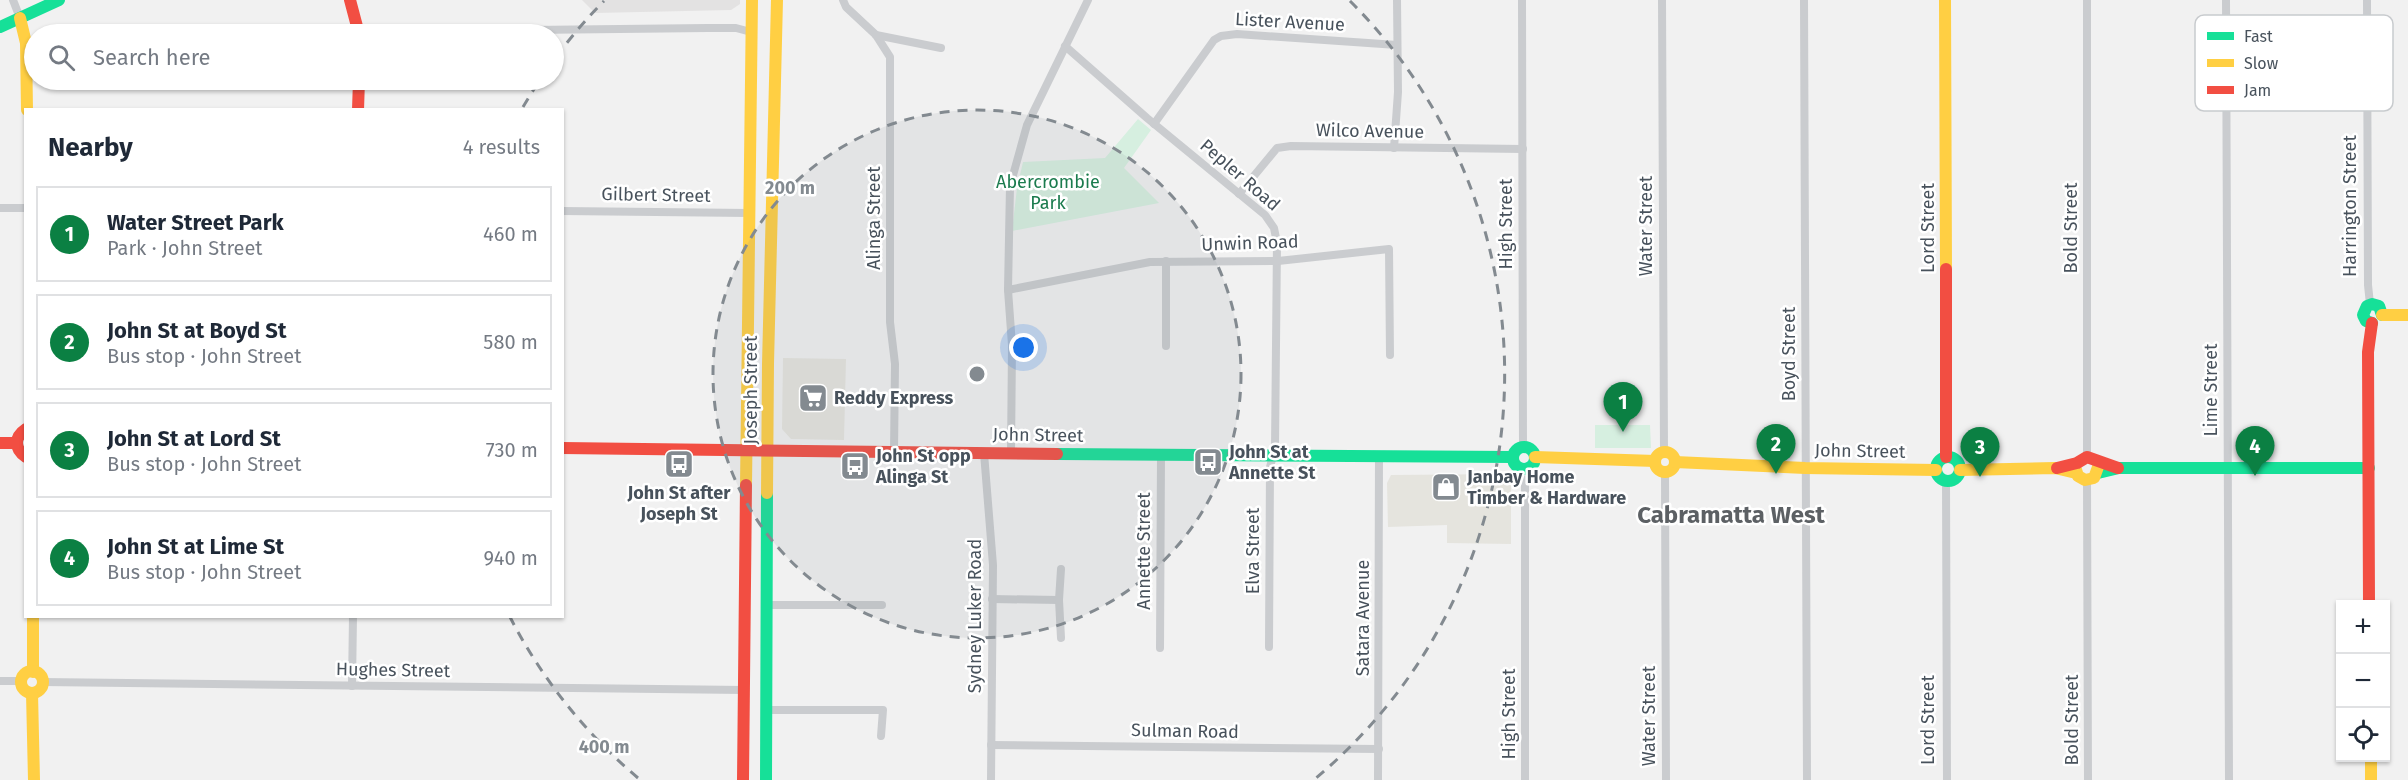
<!DOCTYPE html>
<meta charset="utf-8">
<style>
:root{--surface:#fff;--page:#f6f6f7;--text:#1f2937;--muted:#747a83;--line:#e0e1e3;--accent:#0b8043}
body{margin:0;font-family:"Fira Sans",sans-serif;background:var(--page);color:var(--text)}
.controls{position:absolute;right:18px;bottom:18px;display:grid;overflow:hidden;border-radius:0px;box-shadow:0 2px 4px #0004}
.controls button{width:54px;height:54px;display:grid;place-items:center;padding:0;border:0;border-bottom:2px solid var(--line);background:var(--surface);color:var(--text);font:30px sans-serif}
.you{position:absolute;left:1024px;top:348px;width:21px;height:21px;margin:-15px;border:4px solid #fff;border-radius:50%;background:#1a73e8;box-shadow:0 0 0 9px #1a73e833}
.badge{display:grid;place-items:center;width:39px;height:39px;border-radius:50%;background:var(--accent);color:#fff;font-size:20px;font-weight:700}
.pin{position:absolute;translate:-50% -50px;filter:drop-shadow(0 2px 3px #0008)}
.pin::after{content:'';position:absolute;top:32px;width:21px;height:18px;background:inherit;clip-path:polygon(0 0,100% 0,50% 100%)}
.list{margin:0;padding:0;list-style:none}
h2{display:flex;justify-content:space-between;align-items:center;height:78px;margin:0;padding:0 24px;font-size:26px}
h2 small{font-size:20px;font-weight:400;color:var(--muted)}
.list li{display:grid;grid-template-columns:39px 1fr auto;gap:18px;align-items:center;box-sizing:border-box;height:96px;margin:0 12px 12px;padding:0 12px;border:2px solid var(--line);border-radius:0px}
.list b{display:block;font-size:22px;white-space:nowrap}
.list p{margin:0;font-size:20px;white-space:nowrap;color:var(--muted)}
.list em{font-size:20px;font-style:normal;color:var(--muted)}
.icon{flex:none;width:33px;height:33px;fill:none;stroke:currentColor;stroke-width:2;stroke-linecap:round;stroke-linejoin:round}
.map{position:relative;flex:none;width:2408px;height:780px;overflow:hidden}
.search{position:absolute;background:var(--surface);box-shadow:0 2px 4px #0004;left:24px;top:24px;width:540px;height:66px;display:flex;align-items:center;gap:15px;box-sizing:border-box;padding:0 21px;border-radius:33px;color:var(--muted);font-size:22px}
.panel{position:absolute;background:var(--surface);box-shadow:0 2px 4px #0004;left:24px;top:108px;width:540px;height:510px;border-radius:0px}
.map>svg:first-child{display:block}
.commercial{fill:#e5e4de}
.education{fill:#e3e2e2}
.green{fill:#d6efe0}
.lines{fill:none;stroke-linecap:round;stroke-linejoin:round}
.street{stroke:#cacccf;stroke-width:8}
.fast{stroke:#16e098;stroke-width:12}
.slow{stroke:#ffcf43;stroke-width:12}
.jam{stroke:#f24e42;stroke-width:12}
.ring{fill:none;stroke:#838a90;stroke-width:3;stroke-dasharray:10 8}
.labels{text-anchor:middle;stroke-width:5;stroke-linejoin:round;paint-order:stroke}
.street-label{font-size:18px;fill:#48525c;stroke:#fff}
.park-label{font-size:18px;fill:#1b7b4e;stroke:#fff}
.poi-label{font-size:18px;font-weight:bold;fill:#48525c;stroke:#fff;text-anchor:start}
.district-label{font-size:24px;font-weight:bold;fill:#5c6064;stroke:#fff}
.key{fill:#fff;stroke:#c8cbce;stroke-width:1.5}
.key-label{font-size:16px;fill:#48525c}
.centre{fill:#838a90;stroke:#fff;stroke-width:3}
.ring-label{font-size:18px;text-anchor:middle;font-weight:bold;fill:#838a90;stroke:#fff;stroke-width:5;stroke-linejoin:round;paint-order:stroke}
</style>
<div class="map">
<svg width="2408" height="780" viewBox="0 0 2408 780">
<rect width="100%" height="100%" fill="#f1f1f1"/>
<g class="commercial">
<polygon points="783,358 846,359 844,440 791,439 782,429"/>
<polygon points="1506,474 1511,480 1511,544 1447,543 1447,525 1388,527 1387,483 1391,475"/>
</g>
<polygon class="education" points="582,0 740,0 740,4 731,10 595,13"/>
<g class="green">
<polygon points="1138,119 1151,130 1124,168 1159,203 1012,231 1017,188 1023,162 1105,158"/>
<polygon points="1595,425 1650,425 1651,448 1595,448"/>
</g>
<g class="lines">
<g class="street">
<polyline points="13,0 20,18"/>
<polyline points="843,0 846,7 876,35 890,57 890,322 895,364 894,453"/>
<polyline points="1522,0 1523,447"/>
<polyline points="1662,0 1664,452"/>
<polyline points="1804,0 1807,780"/>
<polyline points="2226,0 2229,780"/>
<polyline points="2367,0 2368,285 2370,304"/>
<polyline points="150,34 708,28 736,28 751,32"/>
<polyline points="876,35 941,48"/>
<polyline points="1065,46 1147,118 1265,215 1274,228 1277,243 1275,448 1270,467 1269,647"/>
<polyline points="1154,124 1214,40 1221,36 1237,34 1397,45"/>
<polyline points="1394,148 1398,92 1397,0"/>
<polyline points="1239,194 1277,148 1291,146 1523,149"/>
<polyline points="0,208 26,208"/>
<polyline points="562,211 749,213"/>
<polyline points="1008,290 1150,262 1278,261 1389,249 1390,355"/>
<polyline points="1166,346 1166,261"/>
<polyline points="984,453 993,565 991,780"/>
<polyline points="1011,453 1012,345 1008,290 1010,186 1027,125 1088,0"/>
<polyline points="2087,457 2087,0"/>
<polyline points="1525,468 1525,780"/>
<polyline points="1665,472 1666,780"/>
<polyline points="1946,480 1947,780"/>
<polyline points="2087,480 2088,780"/>
<polyline points="992,599 1059,600"/>
<polyline points="767,605 882,605"/>
<polyline points="1061,638 1059,600 1061,569"/>
<polyline points="1160,648 1161,454"/>
<polyline points="0,681 21,681"/>
<polyline points="42,682 744,690"/>
<polyline points="352,686 353,616"/>
<polyline points="766,710 883,710 881,736"/>
<polyline points="991,745 1379,749"/>
<polyline points="1378,780 1379,456"/>
</g>
<g class="fast">
<polyline points="0,27 59,0"/>
<polyline points="2372,323 2366,321 2363,315 2367,306 2372,304 2379,306 2382,315"/>
<circle cx="1524" cy="458" r="11"/>
<polyline points="1057,454 1513,457"/>
<circle cx="1948" cy="469" r="12"/>
<polyline points="2098,473 2119,468 2369,468"/>
<polyline points="766,780 767,493"/>
</g>
<g class="slow">
<polyline points="1945,0 1946,269"/>
<polyline points="20,18 26,43 27,110"/>
<polyline points="2382,315 2408,315"/>
<circle cx="1665" cy="462" r="10"/>
<polyline points="1535,457 1655,461"/>
<polyline points="1675,462 1805,468 1936,470"/>
<polyline points="2075,467 2078,476 2085,480 2094,478 2098,467"/>
<polyline points="1960,470 2055,468 2076,473"/>
<polyline points="746,485 752,0"/>
<polyline points="767,493 768,364 777,0"/>
<polyline points="33,616 33,672"/>
<circle cx="32" cy="682" r="11"/>
<polyline points="32,693 34,780"/>
<polyline points="2371,758 2371,780"/>
</g>
<g class="jam">
<polyline points="350,0 359,34"/>
<polyline points="358,110 359,80"/>
<polyline points="1946,269 1946,457"/>
<path d="M26 429C14 437 14 449 26 457"/>
<polyline points="0,443 16,443"/>
<polyline points="562,448 1057,454"/>
<polyline points="2057,468 2077,463 2087,457 2118,468"/>
<polyline points="2369,604 2368,352 2372,323"/>
<polyline points="743,780 746,485"/>
</g>
</g>
<circle cx="977" cy="374" r="264" fill="#838a90" fill-opacity=".12"/>
<g class="ring">
<circle cx="977" cy="374" r="264"/>
<path d="M638 778A527 527 0 0 1 510 617M523 107A527 527 0 0 1 538 83M556 57A527 527 0 0 1 604 1M1350 1A527 527 0 0 1 1316 778"/>
</g>
<defs>
<g id="supermarket-square" transform="scale(1.5)"><rect x="-9" y="-9" width="18" height="18" rx="4" fill="#838a90" stroke="#fff"/><path d="M-6-5.5h2.5l.6 2H6L4.5 2H-2.5L-4.4-4H-6ZM-1.5 3.2a1.3 1.3 0 1 0 .1 0ZM3 3.2a1.3 1.3 0 1 0 .1 0Z" fill="#fff"/></g>
<g id="bus-square" transform="scale(1.5)"><rect x="-9" y="-9" width="18" height="18" rx="4" fill="#838a90" stroke="#fff"/><path d="M-5-6H5V4H4V6H2V4H-2V6H-4V4H-5ZM-3.5-4V0h7V-4ZM-3.5 1.2v1.5H-2V1.2ZM2 1.2v1.5H3.5V1.2Z" fill="#fff"/></g>
<g id="shop-square" transform="scale(1.5)"><rect x="-9" y="-9" width="18" height="18" rx="4" fill="#838a90" stroke="#fff"/><path d="M-5-2.5h2.3a2.7 3.5 0 0 1 5.4 0H5L5.5 6h-11ZM-1.5-2.5h3a1.5 2.3 0 0 0-3 0Z" fill="#fff"/></g>
</defs>
<g fill-rule="evenodd">
<use href="#supermarket-square" x="813" y="398"/>
<use href="#bus-square" x="1208" y="462"/>
<use href="#bus-square" x="679" y="464"/>
<use href="#bus-square" x="855" y="466"/>
<use href="#shop-square" x="1446" y="487"/>
</g>
<g class="labels">
<g class="street-label">
<text transform="translate(1290 22) rotate(3)" y="6">Lister Avenue</text>
<text transform="translate(1370 131) rotate(1)" y="6">Wilco Avenue</text>
<text transform="translate(1240 175) rotate(41)" y="6">Pepler Road</text>
<text transform="translate(656 195) rotate(1)" y="6">Gilbert Street</text>
<text transform="translate(2350 206) rotate(-90)" y="6">Harrington Street</text>
<text transform="translate(874 218) rotate(-90)" y="6">Alinga Street</text>
<text transform="translate(1506 224) rotate(-90)" y="6">High Street</text>
<text transform="translate(1646 226) rotate(-90)" y="6">Water Street</text>
<text transform="translate(1928 228) rotate(-90)" y="6">Lord Street</text>
<text transform="translate(2071 228) rotate(-90)" y="6">Bold Street</text>
<text transform="translate(1250 243) rotate(-2)" y="6">Unwin Road</text>
<text transform="translate(1789 354) rotate(-90)" y="6">Boyd Street</text>
<text transform="translate(751 390) rotate(-90)" y="6">Joseph Street</text>
<text transform="translate(2211 390) rotate(-90)" y="6">Lime Street</text>
<text transform="translate(1038 435) rotate(1)" y="6">John Street</text>
<text transform="translate(1860 451) rotate(1)" y="6">John Street</text>
<text transform="translate(1144 551) rotate(-90)" y="6">Annette Street</text>
<text transform="translate(1253 551) rotate(-90)" y="6">Elva Street</text>
<text transform="translate(975 616) rotate(-90)" y="6">Sydney Luker Road</text>
<text transform="translate(1363 618) rotate(-90)" y="6">Satara Avenue</text>
<text transform="translate(393 670) rotate(1)" y="6">Hughes Street</text>
<text transform="translate(1509 714) rotate(-90)" y="6">High Street</text>
<text transform="translate(1649 716) rotate(-90)" y="6">Water Street</text>
<text transform="translate(1928 720) rotate(-90)" y="6">Lord Street</text>
<text transform="translate(2072 720) rotate(-90)" y="6">Bold Street</text>
<text transform="translate(1185 731) rotate(1)" y="6">Sulman Road</text>
</g>
<g class="park-label">
<text x="1048" y="188">Abercrombie<tspan x="1048" dy="21">Park</tspan></text>
</g>
<g class="poi-label">
<text x="834" y="404">Reddy Express</text>
<text x="1229" y="458">John St at<tspan x="1229" dy="21">Annette St</tspan></text>
<text x="876" y="462">John St opp<tspan x="876" dy="21">Alinga St</tspan></text>
<text x="1467" y="483">Janbay Home<tspan x="1467" dy="21">Timber &amp; Hardware</tspan></text>
<text x="679" y="499" text-anchor="middle">John St after<tspan x="679" dy="21">Joseph St</tspan></text>
</g>
<g class="district-label">
<text x="1731" y="523">Cabramatta West</text>
</g>
</g>
<rect x="2195" y="15" width="198" height="96" rx="9" class="key"/>
<rect x="2207" y="32" width="27" height="8" fill="#16e098"/>
<rect x="2207" y="59" width="27" height="8" fill="#ffcf43"/>
<rect x="2207" y="86" width="27" height="8" fill="#f24e42"/>
<g class="key-label">
<text x="2244" y="42">Fast</text>
<text x="2244" y="69">Slow</text>
<text x="2244" y="96">Jam</text>
</g>
<circle cx="977" cy="374" r="9" class="centre"/>
<g class="ring-label">
<text x="790" y="194">200 m</text>
<text x="604" y="753">400 m</text>
</g>
</svg>
<div class="controls">
<button>+</button>
<button>−</button>
<button><svg class="icon" aria-label="locate" viewBox="0 0 24 24"><circle cx="12" cy="12" r="6"/><path d="M12 2v4M12 18v4M2 12h4M18 12h4"/></svg></button>
</div>
<div class="you"></div>
<div class="pin badge" style="left:1623px;top:432px">1</div>
<div class="pin badge" style="left:1776px;top:474px">2</div>
<div class="pin badge" style="left:1980px;top:477px">3</div>
<div class="pin badge" style="left:2255px;top:476px">4</div>
<div class="search"><svg class="icon" aria-label="search" viewBox="0 0 24 24"><circle cx="10" cy="10" r="6"/><path d="M15 15l6 6"/></svg>Search here</div>
<section class="panel">
<h2>Nearby<small>4 results</small></h2>
<ul class="list">
<li><span class="badge">1</span><div><b>Water Street Park</b><p>Park · John Street</p></div><em>460 m</em></li>
<li><span class="badge">2</span><div><b>John St at Boyd St</b><p>Bus stop · John Street</p></div><em>580 m</em></li>
<li><span class="badge">3</span><div><b>John St at Lord St</b><p>Bus stop · John Street</p></div><em>730 m</em></li>
<li><span class="badge">4</span><div><b>John St at Lime St</b><p>Bus stop · John Street</p></div><em>940 m</em></li>
</ul>
</section>
</div>
